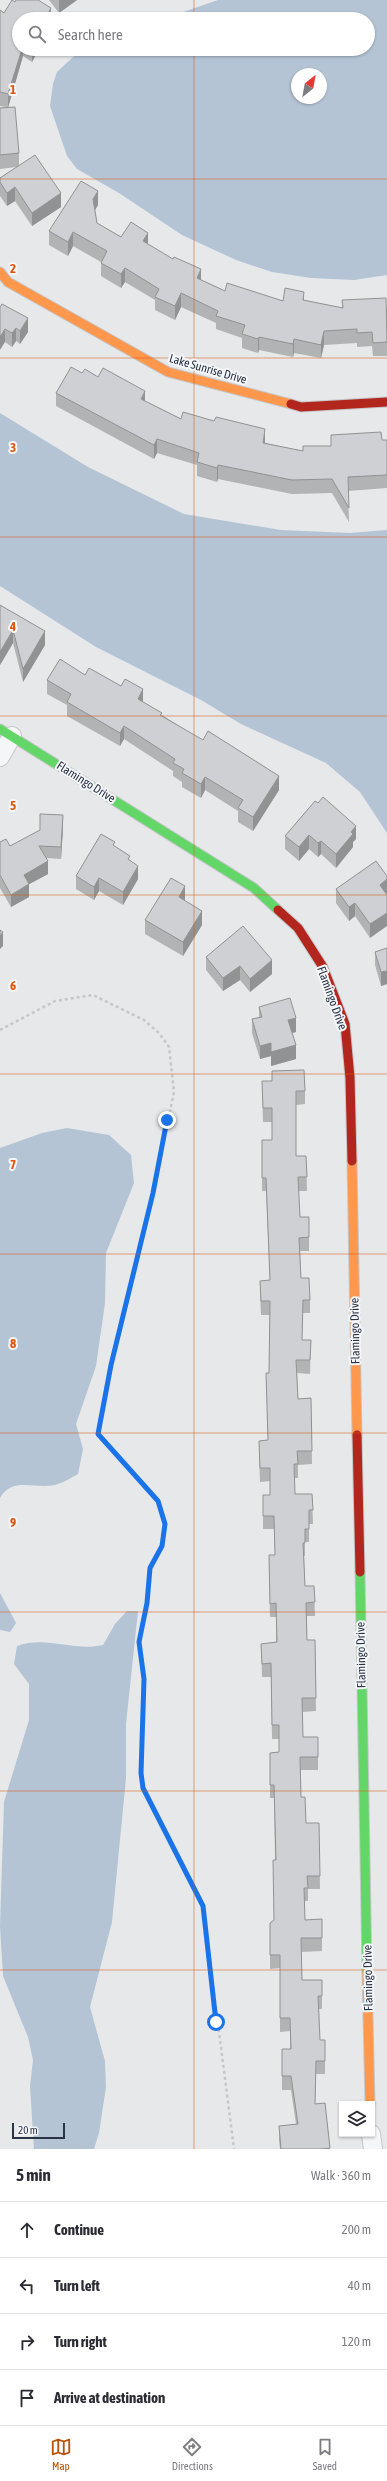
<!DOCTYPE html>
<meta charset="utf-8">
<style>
:root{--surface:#fff;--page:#f7f7f7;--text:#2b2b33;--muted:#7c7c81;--line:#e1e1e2;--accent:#b45309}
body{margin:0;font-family:"Asap Condensed",sans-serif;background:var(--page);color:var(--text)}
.controls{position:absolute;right:12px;bottom:12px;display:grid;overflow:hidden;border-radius:0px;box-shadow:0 1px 3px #0004}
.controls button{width:36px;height:36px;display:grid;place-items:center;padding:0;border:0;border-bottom:1px solid var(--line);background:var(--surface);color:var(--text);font:20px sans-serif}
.compass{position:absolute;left:291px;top:68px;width:36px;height:36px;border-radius:50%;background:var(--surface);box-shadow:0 1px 3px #0004;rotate:31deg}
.scale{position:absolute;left:12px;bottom:10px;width:53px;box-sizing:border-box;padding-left:4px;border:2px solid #2b3445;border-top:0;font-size:11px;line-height:14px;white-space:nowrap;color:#2b3445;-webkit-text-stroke:3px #f4f6f9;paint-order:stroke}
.stop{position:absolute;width:12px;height:12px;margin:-9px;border:3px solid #1a73e8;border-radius:50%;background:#fff}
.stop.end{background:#1a73e8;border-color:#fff;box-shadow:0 1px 4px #0008}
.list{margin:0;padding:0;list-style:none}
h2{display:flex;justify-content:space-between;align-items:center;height:52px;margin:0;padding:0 16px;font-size:17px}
h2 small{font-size:13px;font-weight:400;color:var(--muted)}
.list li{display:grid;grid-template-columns:26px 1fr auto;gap:12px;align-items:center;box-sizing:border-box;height:56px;padding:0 16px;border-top:1px solid var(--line)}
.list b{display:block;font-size:15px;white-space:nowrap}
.list em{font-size:13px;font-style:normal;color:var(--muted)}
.icon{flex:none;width:22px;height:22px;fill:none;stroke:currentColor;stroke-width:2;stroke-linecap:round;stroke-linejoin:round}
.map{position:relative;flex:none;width:387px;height:2149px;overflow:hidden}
.search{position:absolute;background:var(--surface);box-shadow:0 1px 3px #0004;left:12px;right:12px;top:12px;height:44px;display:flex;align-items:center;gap:10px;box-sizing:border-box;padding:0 14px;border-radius:22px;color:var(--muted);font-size:15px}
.sheet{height:276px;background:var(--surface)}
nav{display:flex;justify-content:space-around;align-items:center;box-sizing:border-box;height:56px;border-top:1px solid var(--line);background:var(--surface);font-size:11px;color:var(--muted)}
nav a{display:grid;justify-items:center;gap:2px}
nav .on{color:var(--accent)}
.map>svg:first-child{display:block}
.water{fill:#b4c4d5;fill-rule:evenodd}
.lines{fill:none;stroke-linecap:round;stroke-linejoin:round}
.street-casing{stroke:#c4c6c8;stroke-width:20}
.fast-casing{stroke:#c4c6c8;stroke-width:11}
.slow-casing{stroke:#c4c6c8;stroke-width:11}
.jam-casing{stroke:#c4c6c8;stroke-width:11}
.path{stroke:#c5c6ca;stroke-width:2.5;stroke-dasharray:3 3;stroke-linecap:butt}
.street{stroke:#f5f6f7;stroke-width:18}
.fast{stroke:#63d668;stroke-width:9}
.slow{stroke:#ff974d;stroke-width:9}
.jam{stroke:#b3261e;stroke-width:9}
.wall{fill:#b1b3b5}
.shaded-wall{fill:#909294}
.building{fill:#ced0d3;stroke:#909294}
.route{stroke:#1a73e8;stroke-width:5}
.grid{fill:none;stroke:#df570f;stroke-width:1;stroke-opacity:0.55}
.labels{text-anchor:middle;stroke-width:4;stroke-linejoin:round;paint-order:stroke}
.street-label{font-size:12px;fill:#2b3445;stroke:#f4f6f9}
.grid-label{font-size:13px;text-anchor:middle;font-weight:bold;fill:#df570f;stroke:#f4f6f9;stroke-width:4;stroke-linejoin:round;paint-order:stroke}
</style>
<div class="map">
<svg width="387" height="2149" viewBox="0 0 387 2149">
<rect width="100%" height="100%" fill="#e6e8ea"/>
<g class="water">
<path d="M218 0H387V275L354 280 311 278 272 272 236 260 182 235 119 193 77 169 67 156 50 106 53 84 57 72 73 57 87 49H368V19H163ZM297 74H321V98H297Z"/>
<polygon points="0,413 88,467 184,514 281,530 350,533 387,530 387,833 360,792 326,763 241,724 201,700 96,647 0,586"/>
<path d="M67 1128 109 1135 131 1155 134 1183 106 1253 105 1303 96 1366 76 1424 83 1449 78 1474C72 1477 65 1482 58 1484 39 1491 12 1475 0 1498V1148L42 1133Z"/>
<polygon points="0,1593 16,1623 10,1632 0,1630"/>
<path d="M127 1611H138L126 1724V1778L112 1922 90 2007 105 2061 106 2087 99 2133 94 2149H34L30 2086 33 2060 28 2037 3 1976 0 1926 4 1802 29 1720V1684L14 1664 17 1646C46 1635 74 1652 103 1645L115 1624Z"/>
</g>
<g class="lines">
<g class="street-casing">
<g id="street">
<polyline points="0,757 12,736"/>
<polyline points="371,2134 373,2149"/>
</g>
</g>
<g class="fast-casing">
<g id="fast">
<polyline points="0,729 254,888 278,910"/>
<polyline points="360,1572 367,1972"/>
</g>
</g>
<g class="slow-casing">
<g id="slow">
<polyline points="0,272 8,282 168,372 291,404"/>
<polyline points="352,1161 357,1435"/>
<polyline points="367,1972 370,2104"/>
</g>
</g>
<g class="jam-casing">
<g id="jam">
<polyline points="291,404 301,407 387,402"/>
<polyline points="278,910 298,928 323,967 345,1024 350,1078 352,1161"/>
<polyline points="357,1435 360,1572"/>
</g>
</g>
<polyline class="path" points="0,1030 55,1001 93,995 144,1020 159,1033 169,1047 174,1092 153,1193 111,1365 98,1434 158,1501 165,1524 163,1546 150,1568 147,1603 139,1642 145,1679 141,1773 143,1788 203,1906 234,2149"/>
<use href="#street" class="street"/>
<use href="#fast" class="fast"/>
<use href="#slow" class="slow"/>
<use href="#jam" class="jam"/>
</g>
<g class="wall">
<polygon points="49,0 77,0 59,13"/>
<polygon points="0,10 4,13 51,19 19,19 19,49 39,49 32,62 23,56 8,107 19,153 19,165 61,207 32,226 15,201 7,206 0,196 0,178 16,167 0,169 0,108 7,107 0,106"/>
<polygon points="98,205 95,210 97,223 121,237 148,244 201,280 225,291 283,301 304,300 342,308 342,300 387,308 387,356 373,356 372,346 357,347 357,343 324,345 321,358 294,353 293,357 259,350 258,353 242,348 242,338 216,329 216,323 181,307 175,320 155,310 155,300 125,282 121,288 101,276 101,262 73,246 68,256 49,245 49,231"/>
<polygon points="0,307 28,332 20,344 16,341 12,347 5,342"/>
<polygon points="82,373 98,377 181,419 265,443 303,451 331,446 387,440 387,488 348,491 349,522 332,493 292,494 218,479 217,482 197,476 197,465 157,453 154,459 56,406 56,393"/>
<polygon points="0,605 45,645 23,682 13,643 0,665"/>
<polygon points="85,675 143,702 162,715 279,790 253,831 238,822 238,811 205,790 201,798 182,787 182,782 173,776 173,771 124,739 120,746 67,716 67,705 47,694 47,680"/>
<polygon points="315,801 356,839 353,842 353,847 336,868 321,854 318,857 309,849 299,861 285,849 285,836"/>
<polygon points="63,828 61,859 46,858 48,874 29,884 29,897 11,907 0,888 0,842 10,846"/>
<polygon points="115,847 130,861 138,879 123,905 99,891 94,900 76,889 76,876"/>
<polygon points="387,876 387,893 386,894 370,938 355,916 349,921 336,903 336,889"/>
<polygon points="184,900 202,925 183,956 145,934 145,920 185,900"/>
<polygon points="387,948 387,984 381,986 375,965 375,952"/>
<polygon points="206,957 272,974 250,992 240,980 223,991 206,970"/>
<polygon points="259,1007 296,1032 292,1033 296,1059 271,1066 271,1056 260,1059 252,1033 252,1019 259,1017"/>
<polygon points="262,1081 305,1091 305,1104 296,1105 296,1156 306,1156 307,1191 298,1191 300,1217 309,1237 309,1251 300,1251 301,1278 310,1300 310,1313 303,1313 302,1340 311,1340 310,1374 297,1373 298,1399 311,1398 312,1464 298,1465 298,1478 294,1478 295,1494 312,1494 313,1524 309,1524 309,1542 305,1542 305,1556 304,1556 305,1586 314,1586 315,1616 307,1616 307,1640 315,1640 316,1711 302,1712 303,1737 318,1757 318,1770 301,1770 301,1797 306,1823 319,1823 320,1889 308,1889 308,1901 304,1901 305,1920 322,1919 322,1951 301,1952 302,1980 322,1996 322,2009 319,2009 320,2040 325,2040 325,2074 316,2074 315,2104 325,2103 330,2149 280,2149 279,2140 279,2126 296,2124 291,2090 282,2090 282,2076 290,2049 290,2031 280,2032 280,1968 270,1969 270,1923 274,1920 275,1860 274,1798 270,1798 270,1753 279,1752 279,1739 272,1739 271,1677 262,1677 261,1644 276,1642 276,1617 270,1617 269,1569 269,1555 275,1555 274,1529 263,1529 263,1495 270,1495 270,1481 260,1482 259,1454 259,1441 268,1440 266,1373 269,1373 270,1315 261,1315 260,1294 260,1281 270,1280 266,1191 262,1191 262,1140 272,1140 272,1122 263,1122"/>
</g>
<g class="shaded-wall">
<polygon points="59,0 77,0 59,13"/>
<polygon points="51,8 51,19 45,19"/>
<polygon points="22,49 23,49 23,56 8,108 8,94"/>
<polygon points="32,49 39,49 32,62"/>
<polygon points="15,187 15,201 7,206 7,193"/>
<polygon points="98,191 98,205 93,213 93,199"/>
<polygon points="61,193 61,207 32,226 32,213"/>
<polygon points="73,232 73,246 68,256 68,242"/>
<polygon points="148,233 148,246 143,241"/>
<polygon points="125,268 125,282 121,288 121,274"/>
<polygon points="201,269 201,283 197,278"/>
<polygon points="304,292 304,305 303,300"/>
<polygon points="181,293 181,307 175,320 175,306"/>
<polygon points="28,318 28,332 20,344 20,331"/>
<polygon points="16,328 16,341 12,347 12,333"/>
<polygon points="5,329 5,342 0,350 0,337"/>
<polygon points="324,331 324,345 321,358 321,345"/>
<polygon points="259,337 259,350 258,353 258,339"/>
<polygon points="294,339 294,353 293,357 293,344"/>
<polygon points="145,391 145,404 141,399"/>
<polygon points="265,429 265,443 263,456 263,443"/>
<polygon points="157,439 157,453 154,459 154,445"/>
<polygon points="218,465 218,479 217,482 217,468"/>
<polygon points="13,630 13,643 0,665 0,652"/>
<polygon points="45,631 45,645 23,682 23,669"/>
<polygon points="143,689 143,703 138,699"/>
<polygon points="124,726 124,739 120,746 120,733"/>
<polygon points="279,776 279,790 253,831 253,817"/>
<polygon points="205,777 205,790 201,798 201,784"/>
<polygon points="63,815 63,828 61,859 61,847"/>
<polygon points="356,826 356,839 353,842 353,847 336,868 336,854 351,832"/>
<polygon points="309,835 309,849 299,861 299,847"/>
<polygon points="321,841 321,854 318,857 318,843"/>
<polygon points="48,861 48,874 24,887 24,875"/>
<polygon points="138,866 138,879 123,905 123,892"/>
<polygon points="99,878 99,891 94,900 94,887"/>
<polygon points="387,879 387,893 380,898 380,885"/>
<polygon points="29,884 29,897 11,907 11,895"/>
<polygon points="185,886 185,900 179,910 179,897"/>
<polygon points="355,903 355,916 349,921 349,907"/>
<polygon points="202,911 202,925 183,956 183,942"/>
<polygon points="387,913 387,926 370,938 370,924"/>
<polygon points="3,932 3,946 0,949 0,936"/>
<polygon points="272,960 272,974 250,992 250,979"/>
<polygon points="240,966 240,980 223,991 223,978"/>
<polygon points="387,971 387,984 381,986 381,972"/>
<polygon points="296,1018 296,1032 288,1034 288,1020"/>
<polygon points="271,1043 271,1056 260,1059 260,1046"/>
<polygon points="296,1045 296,1059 271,1066 271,1052"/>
</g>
<g class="building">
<polygon points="12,0 15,2 16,0 38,0 51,8 45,19 19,19 19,49 22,49 8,94 0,92 0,10 4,13"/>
<polygon points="15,107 19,153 0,155 0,108"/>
<polygon points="35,155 61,193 32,213 15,187 7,193 0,182 0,178"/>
<polygon points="81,181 98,191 93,199 97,223 121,237 131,222 148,233 143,241 173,259 174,257 201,269 197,278 225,291 227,283 283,301 285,288 304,292 303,300 343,308 342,300 386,298 387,342 373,343 372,332 357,333 357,329 324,331 321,345 294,339 293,344 259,337 258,339 242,334 245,325 216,316 218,311 181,293 175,306 155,297 159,289 125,268 121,274 101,263 107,251 73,232 68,242 49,231"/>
<polygon points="2,304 28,318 20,331 16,328 12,333 5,329 0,337 0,307"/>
<polygon points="71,367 82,373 85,369 98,377 103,368 145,391 141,399 181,419 183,412 214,421 216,417 265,429 263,443 303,451 303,446 331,446 331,435 381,432 382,440 387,440 387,475 348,477 349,508 332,479 292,480 218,465 217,468 197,462 199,453 157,439 154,445 56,393"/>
<polygon points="0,605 45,631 23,669 13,630 0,652"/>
<polygon points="60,659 85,675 89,668 121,686 125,679 143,689 138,699 162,713 160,715 203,740 208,731 279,776 253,817 238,808 243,800 205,777 201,784 182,773 184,769 173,763 175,759 124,726 120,733 67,702 71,694 47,680"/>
<polygon points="323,797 356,826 351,832 353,834 336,854 321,841 318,843 309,835 299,847 285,836 315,801 318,803"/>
<polygon points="40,814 63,815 61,847 39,846 48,861 24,875 29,884 11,895 0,875 0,842 6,839 10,846 40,830"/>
<polygon points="101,834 115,842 113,845 130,856 128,859 138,866 123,892 99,878 94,887 76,876"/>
<polygon points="376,861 387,876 387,879 380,885 387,895 387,913 370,924 355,903 349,907 336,889"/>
<polygon points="171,878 185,886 179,897 202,911 183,942 145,920"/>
<polygon points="243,926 272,960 250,979 240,966 223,978 206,957"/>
<polygon points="0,930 3,932 0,936"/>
<polygon points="387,948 387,971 381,972 375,952"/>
<polygon points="290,998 296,1018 288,1020 296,1045 271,1052 271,1043 260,1046 252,1019 262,1017 259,1007"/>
<polygon points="304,1070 305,1091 296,1091 296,1156 306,1156 307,1177 298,1177 300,1217 309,1217 309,1237 299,1238 301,1278 309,1278 310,1300 303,1300 302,1340 311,1340 310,1360 296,1360 298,1399 311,1398 312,1451 297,1451 298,1464 294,1464 295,1494 312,1494 313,1510 309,1510 309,1529 305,1529 305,1543 303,1543 305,1586 314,1586 315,1602 306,1603 307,1640 315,1640 316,1698 302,1698 303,1737 318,1737 318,1757 300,1757 301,1797 305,1797 306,1823 319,1823 320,1876 307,1876 308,1888 304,1888 305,1920 322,1919 322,1938 301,1938 302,1980 322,1980 322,1996 318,1996 320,2040 325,2040 325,2061 316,2061 315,2104 325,2103 330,2148 322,2149 281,2149 279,2126 298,2124 291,2076 282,2076 282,2049 291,2049 290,2018 280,2018 280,1955 270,1955 270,1923 274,1920 273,1860 276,1860 274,1785 270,1785 270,1753 279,1752 279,1725 272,1725 271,1663 262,1664 261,1644 277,1642 276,1603 270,1604 269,1555 275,1555 274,1516 263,1516 263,1495 270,1495 270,1468 260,1468 259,1441 268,1440 266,1373 269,1373 270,1301 261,1301 260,1281 270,1280 266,1178 262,1178 262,1140 272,1140 272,1108 263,1108 262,1081 272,1081 272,1071"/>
</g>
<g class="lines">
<polyline class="route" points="167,1120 153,1193 111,1365 98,1434 158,1501 165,1524 162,1546 150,1568 147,1603 139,1642 144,1679 141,1773 143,1788 203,1906 216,2022"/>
</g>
<path class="grid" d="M194 0V19M194 49V2149M0 179H387M0 358H387M0 537H387M0 716H387M0 895H387M0 1074H387M0 1254H387M0 1433H387M0 1612H387M0 1791H387M0 1970H387"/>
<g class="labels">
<g class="street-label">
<text transform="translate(208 369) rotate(16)" y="4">Lake Sunrise Drive</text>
<text transform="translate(86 782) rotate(32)" y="4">Flamingo Drive</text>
<text transform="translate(332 998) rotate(70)" y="4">Flamingo Drive</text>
<text transform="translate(355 1331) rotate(-91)" y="4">Flamingo Drive</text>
<text transform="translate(361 1655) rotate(-91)" y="4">Flamingo Drive</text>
<text transform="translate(368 1978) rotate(-91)" y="4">Flamingo Drive</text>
</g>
</g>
<g class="grid-label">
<text x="13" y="94">1</text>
<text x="13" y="273">2</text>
<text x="13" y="452">3</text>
<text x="13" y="631">4</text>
<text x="13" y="810">5</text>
<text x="13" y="990">6</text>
<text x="13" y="1169">7</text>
<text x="13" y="1348">8</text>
<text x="13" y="1527">9</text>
</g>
</svg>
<div class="controls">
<button><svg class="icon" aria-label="layers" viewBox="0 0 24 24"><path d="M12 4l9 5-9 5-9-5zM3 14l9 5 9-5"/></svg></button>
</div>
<svg class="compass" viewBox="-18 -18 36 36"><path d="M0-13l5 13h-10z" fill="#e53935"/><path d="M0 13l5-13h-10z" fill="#7c7c81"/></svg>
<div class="scale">20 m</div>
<div class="stop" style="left:216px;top:2022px"></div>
<div class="stop end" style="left:167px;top:1120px"></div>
<div class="search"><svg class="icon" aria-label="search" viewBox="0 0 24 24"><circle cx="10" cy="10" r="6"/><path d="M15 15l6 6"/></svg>Search here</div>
</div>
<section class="sheet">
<h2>5 min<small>Walk · 360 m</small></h2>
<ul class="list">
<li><svg class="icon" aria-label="ahead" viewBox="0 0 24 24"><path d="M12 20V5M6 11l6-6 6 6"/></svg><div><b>Continue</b></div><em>200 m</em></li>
<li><svg class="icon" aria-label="left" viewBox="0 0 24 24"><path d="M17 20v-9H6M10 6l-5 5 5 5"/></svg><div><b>Turn left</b></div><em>40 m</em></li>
<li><svg class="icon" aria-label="right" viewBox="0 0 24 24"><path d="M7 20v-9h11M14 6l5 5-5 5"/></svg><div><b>Turn right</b></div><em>120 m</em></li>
<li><svg class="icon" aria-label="arrive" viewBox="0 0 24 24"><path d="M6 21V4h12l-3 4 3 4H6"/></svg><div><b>Arrive at destination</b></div></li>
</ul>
</section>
<nav>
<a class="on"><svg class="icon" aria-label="map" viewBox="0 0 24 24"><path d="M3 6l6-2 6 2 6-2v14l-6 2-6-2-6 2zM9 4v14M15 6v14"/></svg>Map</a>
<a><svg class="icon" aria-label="directions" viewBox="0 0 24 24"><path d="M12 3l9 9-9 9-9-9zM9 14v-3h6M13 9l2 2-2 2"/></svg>Directions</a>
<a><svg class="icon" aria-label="saved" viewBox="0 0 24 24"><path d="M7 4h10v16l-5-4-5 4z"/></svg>Saved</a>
</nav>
